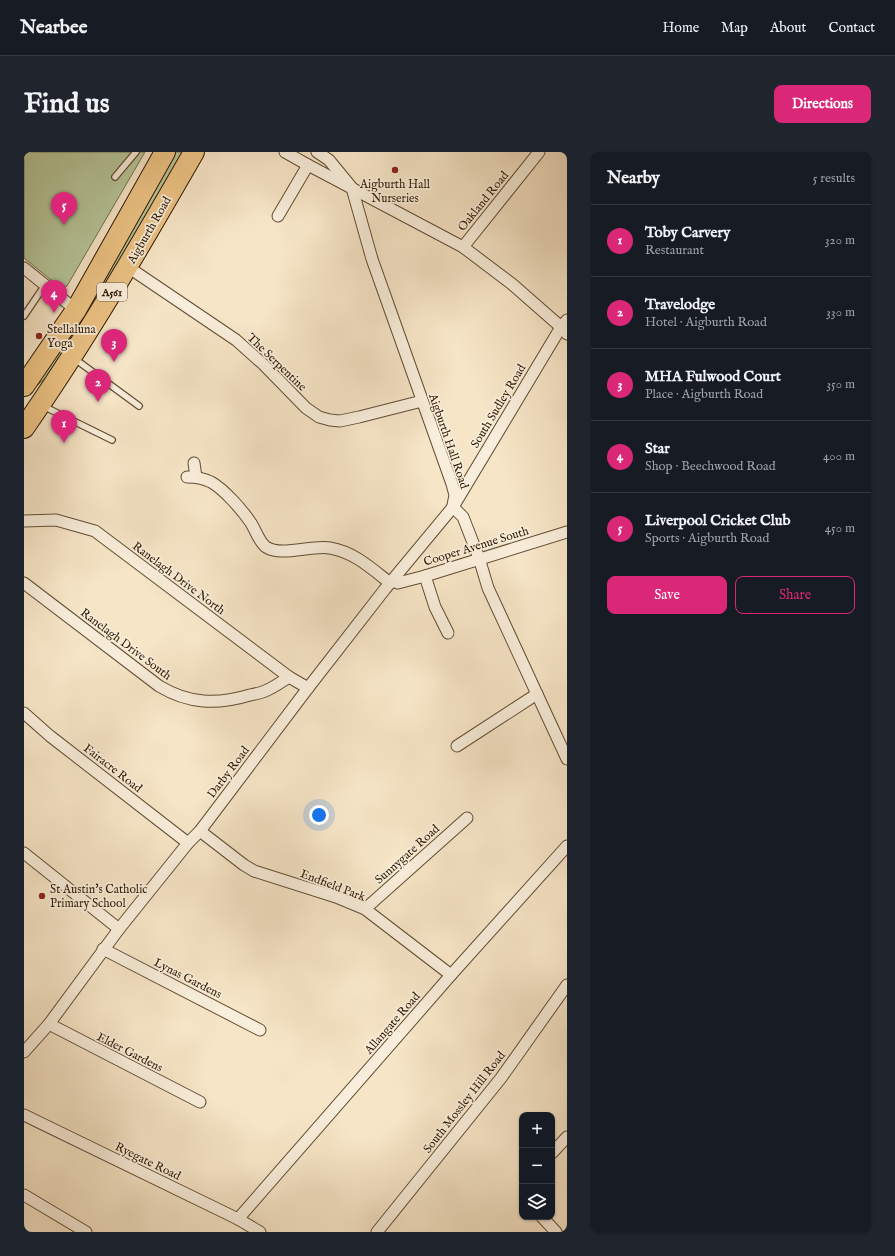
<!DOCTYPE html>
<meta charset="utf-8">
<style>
:root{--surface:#171b24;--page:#20242c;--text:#f1f3f6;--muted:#9ea1a6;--line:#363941;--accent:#db2777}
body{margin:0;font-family:"IM FELL English",serif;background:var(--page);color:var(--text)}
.controls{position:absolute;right:12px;bottom:12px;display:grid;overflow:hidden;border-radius:8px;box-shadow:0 1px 3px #0004}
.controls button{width:36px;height:36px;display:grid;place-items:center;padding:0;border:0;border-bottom:1px solid var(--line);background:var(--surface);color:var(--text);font:20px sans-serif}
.you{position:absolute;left:295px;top:663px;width:14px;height:14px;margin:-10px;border:3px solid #fff;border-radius:50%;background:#1a73e8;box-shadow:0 0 0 6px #1a73e833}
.badge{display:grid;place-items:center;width:26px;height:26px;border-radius:50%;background:var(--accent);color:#fff;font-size:13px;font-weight:700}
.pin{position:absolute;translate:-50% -33px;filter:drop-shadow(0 1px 2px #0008)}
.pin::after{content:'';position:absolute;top:21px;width:14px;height:12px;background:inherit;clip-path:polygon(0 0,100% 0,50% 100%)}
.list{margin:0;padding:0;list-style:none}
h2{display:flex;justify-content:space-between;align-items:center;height:52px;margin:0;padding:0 16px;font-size:17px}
h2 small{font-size:13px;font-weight:400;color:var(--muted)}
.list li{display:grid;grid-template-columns:26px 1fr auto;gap:12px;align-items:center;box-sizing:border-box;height:72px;padding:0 16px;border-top:1px solid var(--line)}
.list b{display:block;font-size:15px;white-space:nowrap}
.list p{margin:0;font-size:13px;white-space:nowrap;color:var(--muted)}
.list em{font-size:13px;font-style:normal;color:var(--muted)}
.actions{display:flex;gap:8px;padding:12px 16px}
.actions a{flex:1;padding:9px 0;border:1px solid var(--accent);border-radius:8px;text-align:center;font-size:14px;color:var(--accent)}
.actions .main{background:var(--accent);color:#fff}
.icon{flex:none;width:22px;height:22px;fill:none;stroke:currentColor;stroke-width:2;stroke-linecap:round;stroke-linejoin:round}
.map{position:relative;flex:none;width:543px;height:1080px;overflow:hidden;border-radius:8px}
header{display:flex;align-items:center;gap:24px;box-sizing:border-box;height:56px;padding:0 20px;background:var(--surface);border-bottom:1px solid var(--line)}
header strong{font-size:19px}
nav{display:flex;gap:22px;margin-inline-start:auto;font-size:14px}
.intro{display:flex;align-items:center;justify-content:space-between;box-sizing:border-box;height:96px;padding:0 24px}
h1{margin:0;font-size:28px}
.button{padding:10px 18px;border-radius:8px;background:var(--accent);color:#fff;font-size:14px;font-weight:700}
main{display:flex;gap:24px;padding:0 24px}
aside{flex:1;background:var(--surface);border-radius:8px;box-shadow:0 1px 3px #0004}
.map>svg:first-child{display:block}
.green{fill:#b6c69a;stroke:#73704e}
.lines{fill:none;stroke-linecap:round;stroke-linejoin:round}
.lane-casing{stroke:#624d34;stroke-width:8}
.street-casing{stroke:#624d34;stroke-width:13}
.highway-casing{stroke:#301a03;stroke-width:22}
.lane{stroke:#f9eedb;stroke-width:5.5}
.street{stroke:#f9eedb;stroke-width:11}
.highway{stroke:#ebc284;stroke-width:20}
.poi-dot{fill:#8f2418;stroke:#f9eedb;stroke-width:1.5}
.labels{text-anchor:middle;stroke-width:3.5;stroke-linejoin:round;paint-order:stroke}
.shield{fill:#f9eedb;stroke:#6c5a44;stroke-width:1}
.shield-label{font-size:11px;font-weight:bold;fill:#301a03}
.poi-label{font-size:12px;fill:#301a03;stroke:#f9eedb;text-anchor:start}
.street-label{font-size:12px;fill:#301a03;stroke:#f9eedb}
</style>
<header>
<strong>Nearbee</strong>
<nav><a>Home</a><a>Map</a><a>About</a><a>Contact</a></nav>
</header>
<div class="intro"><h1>Find us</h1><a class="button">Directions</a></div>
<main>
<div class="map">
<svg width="543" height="1080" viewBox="0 0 543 1080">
<rect width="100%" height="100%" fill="#f6e5c7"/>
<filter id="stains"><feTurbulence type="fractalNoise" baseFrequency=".005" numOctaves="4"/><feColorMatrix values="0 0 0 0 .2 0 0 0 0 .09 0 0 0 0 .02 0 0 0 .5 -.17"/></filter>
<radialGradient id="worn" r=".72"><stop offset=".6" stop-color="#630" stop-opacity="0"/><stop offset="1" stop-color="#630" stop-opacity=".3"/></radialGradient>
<g class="green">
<polygon points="0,0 121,0 43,134 37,136 0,106"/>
<polygon points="151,0 165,0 27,221 6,240"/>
</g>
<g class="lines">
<g class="lane-casing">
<g id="lane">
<polyline points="91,25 112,0"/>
<polyline points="0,164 21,133"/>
<polyline points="51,207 115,254"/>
<polyline points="19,254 88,288"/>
</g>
</g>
<g class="street-casing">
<g id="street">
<polyline points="261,0 284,13 439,95 488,132 537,175 543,182"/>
<polyline points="293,0 305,8 328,36 348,107 428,332 431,343 429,353"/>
<polyline points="254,64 284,13"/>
<polyline points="439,95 515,0"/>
<polyline points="104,115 212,188 239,212 282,256 295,265 306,268 316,269 335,265 398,249"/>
<polyline points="0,116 52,158"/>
<polyline points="170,311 172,325"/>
<path d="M163 325C171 325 179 326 187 330 200 337 219 359 227 371 232 379 235 390 242 395 257 405 287 393 306 396 330 400 347 416 366 431"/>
<polyline points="429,355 439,365 455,406 464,436 543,607"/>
<polyline points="0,369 32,368 71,379 265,525 284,536"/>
<polyline points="401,424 411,455 424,481"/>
<polyline points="368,429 374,431 401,424 543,380"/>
<path d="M0 431 135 534C165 552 193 553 226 543 231 542 237 541 241 539 249 536 257 530 265 525"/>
<polyline points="0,561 26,584 164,691"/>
<polyline points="433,594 513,542"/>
<polyline points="176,679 220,713 230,719 312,745 341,757 427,823"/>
<polyline points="0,701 95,777"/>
<polyline points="341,757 443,666"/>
<polyline points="79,797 236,878"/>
<polyline points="25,872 176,950"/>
<polyline points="0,900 25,872 95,777 164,691 176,679 284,536 361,437 429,355 537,175 543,168"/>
<polyline points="0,963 214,1067 236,1080"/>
<polyline points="528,1001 543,985"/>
<polyline points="0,1043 62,1080"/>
<polyline points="518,1065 532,1080"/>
<polyline points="214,1067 427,823 543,694"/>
<polyline points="353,1080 477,926 543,833"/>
</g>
</g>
<g class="highway-casing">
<g id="highway">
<polyline points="0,234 52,158 141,0"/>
<path d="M0 276C62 187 116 94 170 0"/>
</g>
</g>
<use href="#lane" class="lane"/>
<use href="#street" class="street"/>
<use href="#highway" class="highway"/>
</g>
<g class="poi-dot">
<circle cx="371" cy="18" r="4"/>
<circle cx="15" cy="184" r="4"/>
<circle cx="18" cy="744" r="4"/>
</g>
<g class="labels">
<rect class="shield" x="73" y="131" width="30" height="18" rx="3"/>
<g class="shield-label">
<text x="88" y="144">A561</text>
</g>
<g class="poi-label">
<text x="371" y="36" text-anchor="middle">Aigburth Hall<tspan x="371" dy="14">Nurseries</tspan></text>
<text x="23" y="181">Stellaluna<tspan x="23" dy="14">Yoga</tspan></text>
<text x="26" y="741">St Austin's Catholic<tspan x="26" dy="14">Primary School</tspan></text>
</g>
<g class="street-label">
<text transform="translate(459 49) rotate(-51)" y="4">Oakland Road</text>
<text transform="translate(125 78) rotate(-60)" y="4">Aigburth Road</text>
<text transform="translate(253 210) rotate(44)" y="4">The Serpentine</text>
<text transform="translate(474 254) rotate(-59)" y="4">South Sudley Road</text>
<text transform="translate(425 289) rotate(71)" y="4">Aigburth Hall Road</text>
<text transform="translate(452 394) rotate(-17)" y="4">Cooper Avenue South</text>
<text transform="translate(155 426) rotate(37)" y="4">Ranelagh Drive North</text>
<text transform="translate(102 492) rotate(37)" y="4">Ranelagh Drive South</text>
<text transform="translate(89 616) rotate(38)" y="4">Fairacre Road</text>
<text transform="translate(204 620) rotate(-53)" y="4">Darby Road</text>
<text transform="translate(383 702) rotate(-42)" y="4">Sunnygate Road</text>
<text transform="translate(309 733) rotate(21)" y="4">Endfield Park</text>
<text transform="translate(164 826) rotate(27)" y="4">Lynas Gardens</text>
<text transform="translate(368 871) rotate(-49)" y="4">Allangate Road</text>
<text transform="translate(106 900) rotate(27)" y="4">Elder Gardens</text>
<text transform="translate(440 950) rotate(-52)" y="4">South Mossley Hill Road</text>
<text transform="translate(124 1009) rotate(26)" y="4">Ryegate Road</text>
</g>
</g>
<rect width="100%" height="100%" filter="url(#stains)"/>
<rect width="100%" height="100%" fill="url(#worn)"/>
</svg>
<div class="controls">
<button>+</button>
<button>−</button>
<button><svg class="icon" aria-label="layers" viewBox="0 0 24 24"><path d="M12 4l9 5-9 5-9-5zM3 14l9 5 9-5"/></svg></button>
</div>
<div class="you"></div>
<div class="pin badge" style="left:40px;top:291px">1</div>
<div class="pin badge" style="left:74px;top:250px">2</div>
<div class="pin badge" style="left:90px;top:210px">3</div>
<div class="pin badge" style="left:30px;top:161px">4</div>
<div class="pin badge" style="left:40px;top:73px">5</div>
</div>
<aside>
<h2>Nearby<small>5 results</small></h2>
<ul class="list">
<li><span class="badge">1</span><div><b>Toby Carvery</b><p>Restaurant</p></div><em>320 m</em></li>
<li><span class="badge">2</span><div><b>Travelodge</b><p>Hotel · Aigburth Road</p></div><em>330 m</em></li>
<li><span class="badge">3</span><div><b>MHA Fulwood Court</b><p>Place · Aigburth Road</p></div><em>350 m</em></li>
<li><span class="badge">4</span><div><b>Star</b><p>Shop · Beechwood Road</p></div><em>400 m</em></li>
<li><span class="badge">5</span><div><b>Liverpool Cricket Club</b><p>Sports · Aigburth Road</p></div><em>450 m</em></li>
</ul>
<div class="actions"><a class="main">Save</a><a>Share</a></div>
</aside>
</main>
